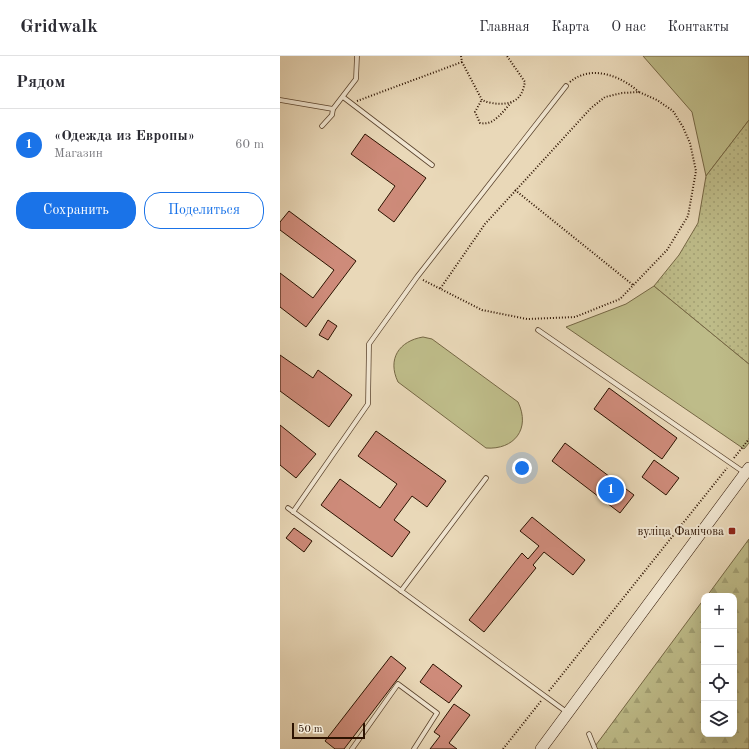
<!DOCTYPE html>
<html lang="ru">
<meta charset="utf-8">
<style>
:root{--surface:#fff;--page:#f2f2f3;--text:#2b2b33;--muted:#7c7c81;--line:#e1e1e2;--accent:#1a73e8}
body{margin:0;font-family:"Old Standard TT",serif;background:var(--page);color:var(--text)}
.controls{position:absolute;right:12px;bottom:12px;display:grid;overflow:hidden;border-radius:8px;box-shadow:0 4px 16px #0002}
.controls button{width:36px;height:36px;display:grid;place-items:center;padding:0;border:0;border-bottom:1px solid var(--line);background:var(--surface);color:var(--text);font:20px sans-serif}
.scale{position:absolute;left:12px;bottom:10px;width:73px;box-sizing:border-box;padding-left:4px;border:2px solid #2c1200;border-top:0;font-size:11px;line-height:14px;white-space:nowrap;color:#2c1200;-webkit-text-stroke:3px #f1e6d1;paint-order:stroke}
.you{position:absolute;left:242px;top:412px;width:14px;height:14px;margin:-10px;border:3px solid #fff;border-radius:50%;background:#1a73e8;box-shadow:0 0 0 6px #1a73e833}
.badge{display:grid;place-items:center;width:26px;height:26px;border-radius:50%;background:var(--accent);color:#fff;font-size:13px;font-weight:700}
.pin{position:absolute;translate:-50% -50%;border:2px solid #fff;box-shadow:0 1px 4px #0006}
.list{margin:0;padding:0;list-style:none}
h2{display:flex;justify-content:space-between;align-items:center;height:52px;margin:0;padding:0 16px;font-size:17px}
h2 small{font-size:13px;font-weight:400;color:var(--muted)}
.list li{display:grid;grid-template-columns:26px 1fr auto;gap:12px;align-items:center;box-sizing:border-box;height:72px;padding:0 16px;border-top:1px solid var(--line)}
.list b{display:block;font-size:15px;white-space:nowrap}
.list p{margin:0;font-size:13px;white-space:nowrap;color:var(--muted)}
.list em{font-size:13px;font-style:normal;color:var(--muted)}
.actions{display:flex;gap:8px;padding:12px 16px}
.actions a{flex:1;padding:9px 0;border:1px solid var(--accent);border-radius:16px;text-align:center;font-size:14px;color:var(--accent)}
.actions .main{background:var(--accent);color:#fff}
.icon{flex:none;width:22px;height:22px;fill:none;stroke:currentColor;stroke-width:2;stroke-linecap:round;stroke-linejoin:round}
.map{position:relative;flex:none;width:469px;height:693px;overflow:hidden}
header{display:flex;align-items:center;gap:24px;box-sizing:border-box;height:56px;padding:0 20px;background:var(--surface);border-bottom:1px solid var(--line)}
header strong{font-size:19px}
nav{display:flex;gap:22px;margin-inline-start:auto;font-size:14px}
main{display:flex}
aside{flex:1;background:var(--surface)}
.map>svg:first-child{display:block}
.grass{fill:#bebc89;stroke:#756744}
.forest{fill:url(#forest-firs);stroke:#756744}
.park{fill:url(#park-dots);stroke:#756744}
.building{fill:#ce8b7a;stroke:#2c1200}
.lines{fill:none;stroke-linecap:round;stroke-linejoin:round}
.lane-casing{stroke:#5b442e;stroke-width:5.5}
.secondary-casing{stroke:#2c1200;stroke-width:12}
.path{stroke:#2c1200;stroke-width:2;stroke-dasharray:1 2;stroke-linecap:butt}
.lane{stroke:#f1e6d1;stroke-width:4}
.secondary{stroke:#f1e6d1;stroke-width:11}
.poi-dot{fill:#8f2418;stroke:#f1e6d1;stroke-width:1.5}
.labels{text-anchor:middle;stroke-width:4;stroke-linejoin:round;paint-order:stroke}
.poi-label{font-size:12px;fill:#2c1200;stroke:#f1e6d1;text-anchor:end}
</style>
<header>
<strong>Gridwalk</strong>
<nav><a>Главная</a><a>Карта</a><a>О нас</a><a>Контакты</a></nav>
</header>
<main>
<aside>
<h2>Рядом<small></small></h2>
<ul class="list">
<li><span class="badge">1</span><div><b>«Одежда из Европы»</b><p>Магазин</p></div><em>60 m</em></li>
</ul>
<div class="actions"><a class="main">Сохранить</a><a>Поделиться</a></div>
</aside>
<div class="map">
<svg width="469" height="693" viewBox="0 0 469 693">
<defs>
<pattern id="forest-firs" width="22" height="20" patternUnits="userSpaceOnUse"><rect width="22" height="20" fill="#bebc89"/><path d="M5 1l3.5 6h-7zM16 11l3.5 6h-7z" fill="#a3a174"/></pattern>
<pattern id="park-dots" width="8" height="8" patternUnits="userSpaceOnUse"><rect width="8" height="8" fill="#bebc89"/><path d="M2 2h.1M6 6h.1" fill="none" stroke="#a3a174" stroke-width="1.8" stroke-linecap="round"/></pattern>
</defs>
<rect width="100%" height="100%" fill="#e9d8b8"/>
<filter id="stains"><feTurbulence type="fractalNoise" baseFrequency=".005" numOctaves="4"/><feColorMatrix values="0 0 0 0 .2 0 0 0 0 .09 0 0 0 0 .02 0 0 0 .5 -.17"/></filter>
<radialGradient id="worn" r=".72"><stop offset=".6" stop-color="#630" stop-opacity="0"/><stop offset="1" stop-color="#630" stop-opacity=".3"/></radialGradient>
<g class="grass">
<polygon points="363,0 469,0 469,64 426,120 412,56"/>
<polygon points="374,230 469,308 469,387 464,393 286,271 346,248"/>
<path d="M143 281 152 283 238 346C251 373 234 394 206 392L118 326C107 303 119 285 143 281Z"/>
</g>
<polygon class="forest" points="469,483 469,693 313,693 424,543 424,678 454,678 454,540 427,540"/>
<polygon class="park" points="469,64 469,308 374,230 399,199 418,167 426,120"/>
<g class="building">
<polygon points="85,78 146,122 114,166 98,154 115,130 71,98"/>
<polygon points="9,155 76,205 26,271 0,251 0,217 33,242 54,214 0,174 0,166"/>
<polygon points="48,264 57,270 48,284 39,279"/>
<polygon points="0,299 33,322 38,314 72,339 49,371 0,335"/>
<polygon points="329,332 397,382 382,403 314,353"/>
<polygon points="0,369 36,398 16,422 0,409"/>
<polygon points="96,375 166,425 147,451 132,440 114,464 130,476 112,501 41,449 60,423 100,452 117,428 78,400"/>
<polygon points="285,387 354,439 340,457 272,405"/>
<polygon points="374,404 399,422 386,439 362,421"/>
<polygon points="252,461 305,504 293,519 264,496 253,509 256,512 204,576 189,564 242,497 248,503 259,490 240,475"/>
<polygon points="14,472 32,485 24,496 6,482"/>
<polygon points="111,600 126,612 64,693 55,693 45,685"/>
<polygon points="153,608 182,630 169,647 140,626"/>
<polygon points="174,648 190,659 169,687 177,693 150,693 160,680 154,676"/>
</g>
<g class="lines">
<g class="lane-casing">
<g id="lane">
<polyline points="63,41 152,109"/>
<polyline points="0,44 53,53"/>
<polyline points="42,70 52,59 53,53 76,23 77,0"/>
<polyline points="258,274 465,417"/>
<polyline points="8,452 288,657"/>
<polyline points="13,456 88,348 89,288 137,221 286,30"/>
<polyline points="121,535 206,422"/>
<polyline points="309,678 315,693"/>
<polyline points="72,693 118,628 157,657 134,693"/>
</g>
</g>
<g class="secondary-casing">
<polyline id="secondary" points="261,693 469,412"/>
</g>
<g class="path">
<path d="M181 0 182 6 202 44C213 49 234 51 241 38 243 35 244 30 245 26L227 0"/>
<path d="M290 26C311 8 341 20 359 36"/>
<polyline points="77,45 182,6"/>
<path d="M201 45 195 56 200 67C214 70 222 56 231 47"/>
<polyline points="235,134 353,229"/>
<polyline points="143,224 202,254 247,263 295,261 340,243 387,194 408,160 416,115 410,87 403,71 393,55 377,44 359,36 342,37 325,41 311,52 205,168 160,233"/>
<polyline points="454,402 469,383"/>
<polyline points="269,635 447,412"/>
<polyline points="223,693 261,645"/>
</g>
<use href="#lane" class="lane"/>
<use href="#secondary" class="secondary"/>
</g>
<rect class="poi-dot" x="448" y="471" width="8" height="8" rx="2"/>
<g class="labels">
<g class="poi-label">
<text x="444" y="479">вуліца Фамічова</text>
</g>
</g>
<rect width="100%" height="100%" filter="url(#stains)"/>
<rect width="100%" height="100%" fill="url(#worn)"/>
</svg>
<div class="controls">
<button>+</button>
<button>−</button>
<button><svg class="icon" aria-label="locate" viewBox="0 0 24 24"><circle cx="12" cy="12" r="6"/><path d="M12 2v4M12 18v4M2 12h4M18 12h4"/></svg></button>
<button><svg class="icon" aria-label="layers" viewBox="0 0 24 24"><path d="M12 4l9 5-9 5-9-5zM3 14l9 5 9-5"/></svg></button>
</div>
<div class="scale">50 m</div>
<div class="you"></div>
<div class="pin badge" style="left:331px;top:434px">1</div>
</div>
</main>
